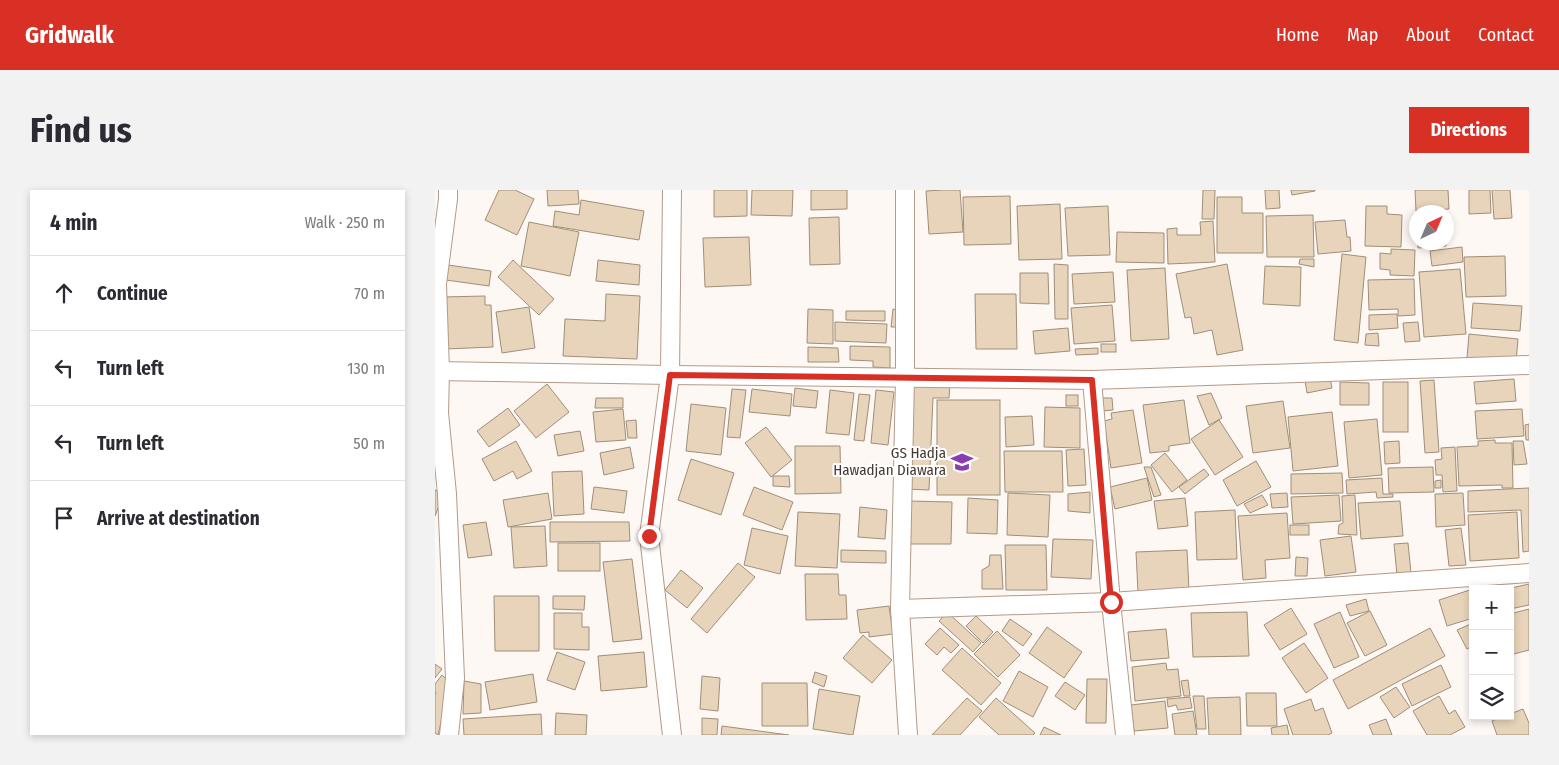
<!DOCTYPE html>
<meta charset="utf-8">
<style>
:root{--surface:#fff;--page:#f2f2f3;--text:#2b2b33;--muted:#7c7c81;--line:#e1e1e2;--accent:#d93025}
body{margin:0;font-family:"Fira Sans Condensed",sans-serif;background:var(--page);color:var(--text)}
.controls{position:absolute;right:15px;bottom:15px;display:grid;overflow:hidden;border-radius:0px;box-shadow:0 2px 8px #0003}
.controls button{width:45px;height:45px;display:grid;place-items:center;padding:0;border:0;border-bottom:1px solid var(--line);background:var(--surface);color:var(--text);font:25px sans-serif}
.compass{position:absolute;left:974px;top:15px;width:45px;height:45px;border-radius:50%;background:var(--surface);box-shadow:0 2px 8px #0003;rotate:44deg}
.stop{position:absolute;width:15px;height:15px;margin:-11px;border:4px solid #d93025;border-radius:50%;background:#fff}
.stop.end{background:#d93025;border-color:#fff;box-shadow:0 1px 5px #0008}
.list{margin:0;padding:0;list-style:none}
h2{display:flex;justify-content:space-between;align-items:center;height:65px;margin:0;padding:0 20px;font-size:21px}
h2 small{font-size:16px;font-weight:400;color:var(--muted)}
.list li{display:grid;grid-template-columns:32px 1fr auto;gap:15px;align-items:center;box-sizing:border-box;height:75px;padding:0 20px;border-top:1px solid var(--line)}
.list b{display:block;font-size:19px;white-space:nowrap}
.list em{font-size:16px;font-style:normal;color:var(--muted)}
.icon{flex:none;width:28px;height:28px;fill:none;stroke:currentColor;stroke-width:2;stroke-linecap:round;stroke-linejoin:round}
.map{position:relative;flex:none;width:1094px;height:545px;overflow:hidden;border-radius:0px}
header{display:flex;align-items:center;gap:30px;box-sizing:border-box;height:70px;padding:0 25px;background:var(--accent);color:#fff}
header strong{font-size:24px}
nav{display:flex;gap:28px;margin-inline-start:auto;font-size:18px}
.intro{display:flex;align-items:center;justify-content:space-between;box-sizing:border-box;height:120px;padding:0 30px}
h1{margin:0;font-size:35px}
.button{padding:12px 22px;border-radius:0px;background:var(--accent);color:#fff;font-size:18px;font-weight:700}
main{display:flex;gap:30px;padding:0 30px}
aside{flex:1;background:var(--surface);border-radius:0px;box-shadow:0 2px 8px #0003}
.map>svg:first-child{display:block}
.building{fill:#e8d4bb;stroke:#a18e78}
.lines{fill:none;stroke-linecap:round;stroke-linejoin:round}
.street-casing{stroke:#b49a89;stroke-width:20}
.street{stroke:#fff;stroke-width:18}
.route{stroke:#d93025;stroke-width:6}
.labels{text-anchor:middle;stroke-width:4;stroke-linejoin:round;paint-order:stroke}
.poi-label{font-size:15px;fill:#453a33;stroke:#fff;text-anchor:end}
</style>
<header>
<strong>Gridwalk</strong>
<nav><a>Home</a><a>Map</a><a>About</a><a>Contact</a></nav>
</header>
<div class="intro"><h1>Find us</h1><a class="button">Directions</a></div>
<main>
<aside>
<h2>4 min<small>Walk · 250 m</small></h2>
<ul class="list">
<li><svg class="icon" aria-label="ahead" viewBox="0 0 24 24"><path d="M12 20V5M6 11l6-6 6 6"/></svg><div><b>Continue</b></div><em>70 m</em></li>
<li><svg class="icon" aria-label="left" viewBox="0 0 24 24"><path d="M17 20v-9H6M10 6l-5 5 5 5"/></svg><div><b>Turn left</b></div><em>130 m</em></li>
<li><svg class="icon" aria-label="left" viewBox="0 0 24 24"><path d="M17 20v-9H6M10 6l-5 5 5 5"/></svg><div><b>Turn left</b></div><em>50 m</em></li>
<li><svg class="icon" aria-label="arrive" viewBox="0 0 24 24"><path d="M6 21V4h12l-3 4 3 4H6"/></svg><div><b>Arrive at destination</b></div></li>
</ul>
</aside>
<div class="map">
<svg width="1094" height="545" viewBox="0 0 1094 545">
<rect width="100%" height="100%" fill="#fdf8f4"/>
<g class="building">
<polygon points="64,0 80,0 99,9 82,45 50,30"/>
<polygon points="112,0 143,0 144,14 113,16"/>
<polygon points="279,0 312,0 312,26 279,27"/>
<polygon points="317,0 358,0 357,26 316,25"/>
<polygon points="376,0 412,0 412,19 376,20"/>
<polygon points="508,0 525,0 528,42 494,44 491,1"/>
<polygon points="768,0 780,0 779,29 767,29"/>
<polygon points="830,0 844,0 845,18 831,19"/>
<polygon points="856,0 880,0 880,1 857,5"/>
<polygon points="980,0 1013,0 1014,19 981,21"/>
<polygon points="1034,0 1055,0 1056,23 1034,24"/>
<polygon points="1057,0 1075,0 1077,28 1059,29"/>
<polygon points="575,6 576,54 529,55 528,7"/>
<polygon points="782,7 807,7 807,23 828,23 828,63 782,63"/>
<polygon points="146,10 209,21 204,50 118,36 120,21 144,25"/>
<polygon points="625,14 627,69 584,70 582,16"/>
<polygon points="673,16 675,65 633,66 630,18"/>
<polygon points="931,16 952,16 952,24 967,25 966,57 930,56"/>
<polygon points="878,25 879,67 832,67 831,26"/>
<polygon points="404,27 405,74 375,75 374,28"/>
<polygon points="910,30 912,47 915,47 916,61 883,64 880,32"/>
<polygon points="778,31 780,72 733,74 732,39 742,38 742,45 766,45 765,32"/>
<polygon points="94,32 144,42 135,86 86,76"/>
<polygon points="682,42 729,43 729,73 681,72"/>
<polygon points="314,47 316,95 270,97 268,48"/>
<polygon points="983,52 1011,52 1011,56 983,58"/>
<polygon points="1027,57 1028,72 997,76 995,61"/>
<polygon points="956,59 980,60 979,86 955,85 955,80 945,79 945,63 956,64"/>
<polygon points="907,64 931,67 923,153 899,150"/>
<polygon points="1070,66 1071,106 1031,107 1029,67"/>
<polygon points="865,69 879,69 879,77 864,74"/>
<polygon points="78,70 119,109 104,125 63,87"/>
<polygon points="163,70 205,75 204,95 161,91"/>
<polygon points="619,74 633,75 633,129 620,129"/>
<polygon points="792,74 808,160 782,165 777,140 759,144 756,127 750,128 741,84"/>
<polygon points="13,75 56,81 54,96 11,90"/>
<polygon points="830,76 866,77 865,116 828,114"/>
<polygon points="730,78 734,149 696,151 692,80"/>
<polygon points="1025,79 1031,144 989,147 984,82"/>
<polygon points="678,82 680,112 639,114 637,84"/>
<polygon points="585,83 613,83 614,114 585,113"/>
<polygon points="979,89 980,125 963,126 963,119 934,120 933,90"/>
<polygon points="171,104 205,106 202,169 128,166 130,129 170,131"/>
<polygon points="540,104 581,104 582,159 541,159"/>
<polygon points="50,106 50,115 56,115 58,157 10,159 7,107"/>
<polygon points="1038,113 1087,116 1085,141 1036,138"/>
<polygon points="677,115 680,151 639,154 636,118"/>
<polygon points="94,117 100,158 67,163 61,122"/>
<polygon points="373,119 398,120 398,154 372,153"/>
<polygon points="458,119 463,120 462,137 456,137"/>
<polygon points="411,121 450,121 450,131 411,130"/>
<polygon points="962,124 963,138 934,140 934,125"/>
<polygon points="400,132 452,134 451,153 400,151"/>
<polygon points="983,132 985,151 970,152 968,133"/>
<polygon points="633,138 635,161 600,164 598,141"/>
<polygon points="943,143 944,156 930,155 931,144"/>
<polygon points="1034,144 1083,149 1081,172 1032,168"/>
<rect x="666" y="154" width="15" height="8"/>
<polygon points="415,156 455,157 455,178 438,177 438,171 415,170"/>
<polygon points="373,157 403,158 404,172 373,172"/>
<polygon points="663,158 663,164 641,165 640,159"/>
<polygon points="895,188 897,198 872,203 870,191"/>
<polygon points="1079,189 1081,211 1041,214 1039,192"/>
<polygon points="999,190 1004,262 990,263 985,191"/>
<polygon points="475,192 515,194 514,208 498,208 494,300 470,299"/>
<polygon points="905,192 934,193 934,215 905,215"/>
<rect x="948" y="192" width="25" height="50"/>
<polygon points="112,194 134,222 101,248 79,221"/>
<polygon points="360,198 383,201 381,218 358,216"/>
<polygon points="297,199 311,200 305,248 292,247"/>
<polygon points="317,199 357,204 355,226 314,222"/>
<polygon points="395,200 419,203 414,245 391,243"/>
<polygon points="441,200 459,202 453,255 436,253"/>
<polygon points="776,203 787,228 774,235 762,206"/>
<polygon points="424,204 435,205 429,251 419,250"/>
<rect x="631" y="205" width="12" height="11"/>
<polygon points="161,208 188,208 188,218 160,218"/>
<polygon points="666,208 677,208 678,220 667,221"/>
<rect x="502" y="210" width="63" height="95"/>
<polygon points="749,210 755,253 734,256 734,261 715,263 708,215"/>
<polygon points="848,211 855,258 818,263 811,216"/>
<polygon points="256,214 291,218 286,265 251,261"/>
<polygon points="610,217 645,218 645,258 609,257"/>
<polygon points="73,218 85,235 54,257 42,241"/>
<polygon points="188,219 191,250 161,252 158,222"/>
<polygon points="1087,219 1089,246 1042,249 1040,221"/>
<polygon points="698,220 707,273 676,278 669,231 677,229 676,223"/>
<polygon points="897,222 903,276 858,281 853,227"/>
<polygon points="597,226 599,255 571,257 570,227"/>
<polygon points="942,229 947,285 914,288 909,232"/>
<polygon points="201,230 202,248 193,248 191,231"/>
<polygon points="784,230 808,267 780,285 756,249"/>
<polygon points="1094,234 1094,250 1091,250 1090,235"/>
<polygon points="331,237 357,270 336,287 310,253"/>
<polygon points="145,241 149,261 123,266 119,245"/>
<polygon points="1060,250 1060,253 1077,253 1078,298 1067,298 1067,295 1024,296 1022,257 1043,256 1043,251"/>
<polygon points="81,251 97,281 82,289 78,281 59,291 47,269"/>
<polygon points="964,251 965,273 950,274 949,252"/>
<polygon points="1078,251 1088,251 1092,274 1079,275"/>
<polygon points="360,256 405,256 406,303 360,304"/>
<polygon points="195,257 199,278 169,285 165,263"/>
<polygon points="1020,257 1022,301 1008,302 1007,285 1001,285 1000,270 1007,269 1006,258"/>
<polygon points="649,259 651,295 633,296 631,260"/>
<polygon points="569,261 627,261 628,302 570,302"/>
<polygon points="730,263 752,290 737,302 716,275"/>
<polygon points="256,269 299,283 286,325 243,310"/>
<polygon points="821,271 836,297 802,316 788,290"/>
<polygon points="709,277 716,277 726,305 719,307"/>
<polygon points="998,277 999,302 954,303 953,278"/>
<polygon points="769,279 774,285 750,304 744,297"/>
<polygon points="147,281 149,324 119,326 117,282"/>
<polygon points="907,283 908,303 856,304 856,284"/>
<polygon points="338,286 354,286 355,297 338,296"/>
<polygon points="712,288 717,310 680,319 675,297"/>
<polygon points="947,288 948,304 958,304 958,307 942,308 941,302 912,304 911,290"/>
<polygon points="1006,290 1006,298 1000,298 1000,291"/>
<polygon points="159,297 192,301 189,323 156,319"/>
<polygon points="319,297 358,312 347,340 308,325"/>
<polygon points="1094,298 1094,361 1088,362 1086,320 1033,322 1033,301"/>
<polygon points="0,300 9,303 0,326"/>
<polygon points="655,302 655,323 633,321 633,304"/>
<polygon points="113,303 117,329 73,337 68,310"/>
<polygon points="573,303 615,305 613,347 572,345"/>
<polygon points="852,303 853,317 837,318 835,304"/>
<polygon points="1028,303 1030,335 1001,337 1000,304"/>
<polygon points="827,305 833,315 815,323 809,314"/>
<polygon points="904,305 906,331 858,334 856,307"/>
<polygon points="920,305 922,345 903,344 904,335 908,333 907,306"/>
<polygon points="533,308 563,310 562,344 532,343"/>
<polygon points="750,308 753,336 723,339 719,311"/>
<polygon points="472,311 517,312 516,354 472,354"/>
<polygon points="965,311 968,346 926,349 923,313"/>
<polygon points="425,317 452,320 450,349 423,347"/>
<polygon points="800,320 802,369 762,370 760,322"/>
<polygon points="363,322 405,324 402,378 360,376"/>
<polygon points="1082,322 1084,368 1035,371 1033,325"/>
<polygon points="852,323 855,368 830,370 831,388 808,390 803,326"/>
<polygon points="51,332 57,365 33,368 28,335"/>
<polygon points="115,332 194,332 195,351 115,352"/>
<rect x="855" y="335" width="19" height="10"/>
<polygon points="110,336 112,376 79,378 76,337"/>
<polygon points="317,338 353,346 345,384 309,375"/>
<polygon points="1026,338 1031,375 1014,376 1010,340"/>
<polygon points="916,346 921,382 890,386 885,350"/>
<polygon points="618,349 658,350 656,389 616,387"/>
<rect x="123" y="353" width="42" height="28"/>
<polygon points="973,353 976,383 962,385 959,354"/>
<polygon points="570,355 611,355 612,400 571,400"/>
<polygon points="406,360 451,361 451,373 406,372"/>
<polygon points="752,360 754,400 703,402 701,362"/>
<polygon points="555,365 566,365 568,399 547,399 547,380 554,376"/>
<polygon points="861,367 873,368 872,386 860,386"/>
<polygon points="197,369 207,449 178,452 168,372"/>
<polygon points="303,373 320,387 272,443 256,429"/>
<polygon points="246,380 268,398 252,418 230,400"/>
<polygon points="370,384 403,384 404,405 411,405 412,429 371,430"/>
<polygon points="1094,394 1094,415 1075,419 1075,399 1072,399"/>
<polygon points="1038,399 1038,428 1012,436 1004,410"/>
<polygon points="59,406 104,406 104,461 60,461"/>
<polygon points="118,406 150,406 149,420 118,419"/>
<polygon points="931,409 934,421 915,426 911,415"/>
<polygon points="454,416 458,444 434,447 434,442 425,443 422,420"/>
<polygon points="856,418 872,444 845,460 829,435"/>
<polygon points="1094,419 1094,460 1075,465 1075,424"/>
<polygon points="935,421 952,455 930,466 912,433"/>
<polygon points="512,422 546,453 538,462 504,431"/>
<polygon points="812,422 814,466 758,467 756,423"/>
<polygon points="905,422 924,467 899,478 879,434"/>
<polygon points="119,423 147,423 147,437 154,437 154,460 119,459"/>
<polygon points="541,426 558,442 548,453 531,436"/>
<polygon points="575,429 597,444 588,456 567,441"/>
<polygon points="1038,433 1038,456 1032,459 1022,440"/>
<polygon points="612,437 647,462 629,488 594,463"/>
<polygon points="505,438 524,455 516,463 509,457 502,465 490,454"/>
<polygon points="995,438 1010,466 913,519 898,490"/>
<polygon points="731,439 734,468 696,471 693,442"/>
<polygon points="562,441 585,465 563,487 539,464"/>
<polygon points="428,445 457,470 437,493 408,468"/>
<polygon points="869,453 893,488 871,503 847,468"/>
<polygon points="527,458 566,493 546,515 507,480"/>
<polygon points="122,462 150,472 140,500 112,490"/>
<polygon points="209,462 212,497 166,501 163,466"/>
<polygon points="731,473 732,480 743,479 746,506 700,511 697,477"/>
<polygon points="0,474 7,479 0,488"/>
<polygon points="1006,475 1016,497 977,516 967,494"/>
<polygon points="584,481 613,497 598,527 568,511"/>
<polygon points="380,482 392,486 389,497 377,492"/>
<polygon points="98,484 102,512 55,520 50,492"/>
<polygon points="7,485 15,493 3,545 0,543 0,505 1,503 0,501 0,494"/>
<polygon points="267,486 285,488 283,521 265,519"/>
<polygon points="652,489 672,489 671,533 651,533"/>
<polygon points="753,490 755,506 749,506 746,491"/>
<polygon points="29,491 46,494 46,523 28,524"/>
<polygon points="630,492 650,505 640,520 620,506"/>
<polygon points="327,493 372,493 373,536 327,536"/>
<polygon points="961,497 975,517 959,528 945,507"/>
<polygon points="384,499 425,506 418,545 378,539"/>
<polygon points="811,503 841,503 842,536 812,536"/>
<polygon points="758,506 769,506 771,539 762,539"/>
<polygon points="1004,506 1014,524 1020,520 1030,537 1015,545 992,545 978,521"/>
<polygon points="755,507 757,518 743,520 741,515 733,517 732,509"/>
<polygon points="805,507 806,545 774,545 772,508"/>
<polygon points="532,508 547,521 525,545 497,545"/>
<polygon points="561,508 600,543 598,545 564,545 544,527"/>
<polygon points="876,509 880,521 888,518 897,543 893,545 858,545 849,519"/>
<polygon points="730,511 733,538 699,541 696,515"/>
<polygon points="1088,519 1094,533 1094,545 1062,545 1057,531 1069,526 1075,526 1075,524"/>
<polygon points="758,521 762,545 740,545 737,524"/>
<polygon points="121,523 152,525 151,545 120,545"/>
<polygon points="106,524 107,545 29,545 28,529"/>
<polygon points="267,528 283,529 282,545 267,545"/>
<polygon points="951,529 957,545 938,545 934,535"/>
<polygon points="852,535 854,545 837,545 836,538"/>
<polygon points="287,536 354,545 286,545"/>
<polygon points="609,537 626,545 605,545"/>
</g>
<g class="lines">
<g class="street-casing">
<g id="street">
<polyline points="13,0 13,9 2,94 5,181 4,223 12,304 20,488 14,545"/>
<polyline points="470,0 470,188 465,419 473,545"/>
<polyline points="0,181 235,185 657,190 1094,175"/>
<polyline points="657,190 676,412 690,545"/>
<polyline points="465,419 676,412 1094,383"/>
<polyline points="237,545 214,346 235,185 237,0"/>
</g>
</g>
<use href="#street" class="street"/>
</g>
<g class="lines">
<polyline class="route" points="214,346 235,185 657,190 676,412"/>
</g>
<defs>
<g id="school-bare" transform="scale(1.725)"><path d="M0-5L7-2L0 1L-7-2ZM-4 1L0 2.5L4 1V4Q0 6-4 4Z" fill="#893daf" stroke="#fff" stroke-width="2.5" paint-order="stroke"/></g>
</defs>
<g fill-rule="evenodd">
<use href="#school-bare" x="527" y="272"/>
</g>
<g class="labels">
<g class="poi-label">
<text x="511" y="268">GS Hadja<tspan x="511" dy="17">Hawadjan Diawara</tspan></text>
</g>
</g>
</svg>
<div class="controls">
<button>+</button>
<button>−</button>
<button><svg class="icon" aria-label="layers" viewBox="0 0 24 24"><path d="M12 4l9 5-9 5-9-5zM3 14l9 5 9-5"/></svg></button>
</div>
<svg class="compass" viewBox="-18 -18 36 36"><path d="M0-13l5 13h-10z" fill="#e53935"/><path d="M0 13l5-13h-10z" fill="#7c7c81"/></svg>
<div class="stop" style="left:676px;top:412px"></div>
<div class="stop end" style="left:214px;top:346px"></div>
</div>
</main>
